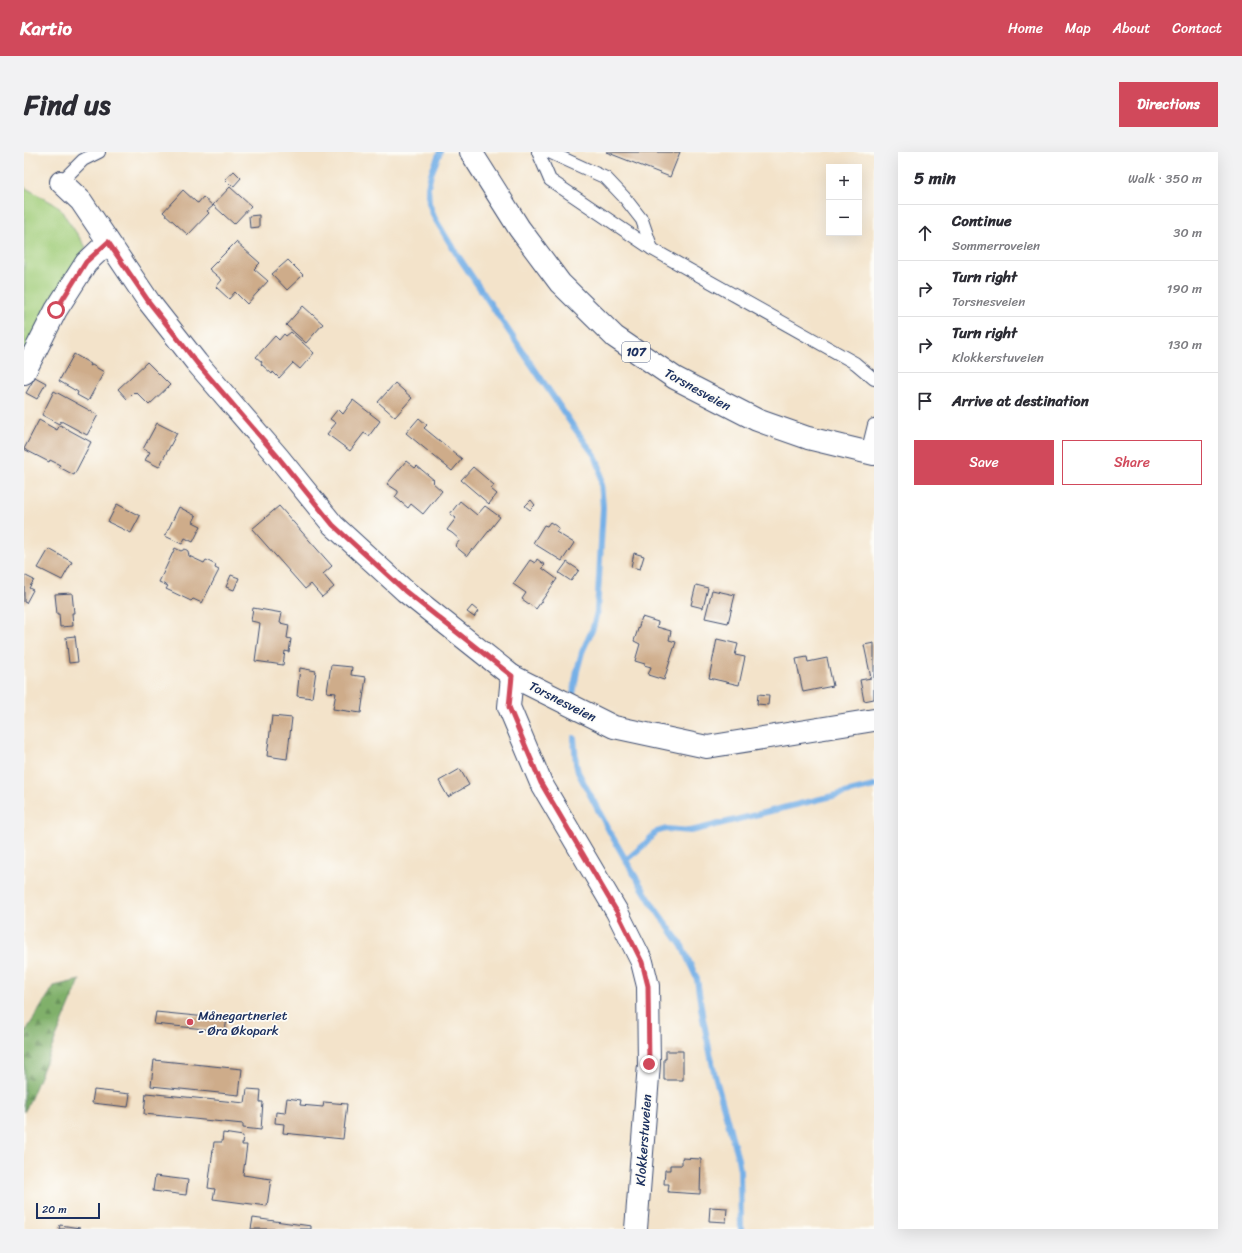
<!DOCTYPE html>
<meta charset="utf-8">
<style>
:root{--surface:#fff;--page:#f2f2f3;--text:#2b2b33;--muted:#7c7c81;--line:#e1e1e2;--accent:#d1495b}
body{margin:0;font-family:Sriracha,sans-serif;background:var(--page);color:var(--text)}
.controls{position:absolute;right:12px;top:12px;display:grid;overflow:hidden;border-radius:0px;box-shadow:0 4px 16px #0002}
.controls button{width:36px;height:36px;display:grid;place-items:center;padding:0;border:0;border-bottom:1px solid var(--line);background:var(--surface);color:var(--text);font:20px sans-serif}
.scale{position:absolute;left:12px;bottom:10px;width:64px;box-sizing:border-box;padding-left:4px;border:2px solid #1b2f5e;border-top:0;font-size:11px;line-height:14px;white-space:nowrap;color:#1b2f5e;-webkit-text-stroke:3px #fdfcf7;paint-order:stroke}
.stop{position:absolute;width:12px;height:12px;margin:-9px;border:3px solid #d1495b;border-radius:50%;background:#fff}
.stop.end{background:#d1495b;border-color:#fff;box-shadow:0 1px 4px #0008}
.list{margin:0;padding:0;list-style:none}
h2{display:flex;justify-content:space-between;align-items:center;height:52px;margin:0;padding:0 16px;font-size:17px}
h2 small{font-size:13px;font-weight:400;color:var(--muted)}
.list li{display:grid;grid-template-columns:26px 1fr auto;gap:12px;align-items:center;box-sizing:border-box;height:56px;padding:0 16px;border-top:1px solid var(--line)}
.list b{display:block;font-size:15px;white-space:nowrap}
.list p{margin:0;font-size:13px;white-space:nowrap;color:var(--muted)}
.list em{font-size:13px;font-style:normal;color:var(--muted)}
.actions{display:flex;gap:8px;padding:12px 16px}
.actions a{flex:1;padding:9px 0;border:1px solid var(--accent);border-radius:0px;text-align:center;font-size:14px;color:var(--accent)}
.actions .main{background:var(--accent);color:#fff}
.icon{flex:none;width:22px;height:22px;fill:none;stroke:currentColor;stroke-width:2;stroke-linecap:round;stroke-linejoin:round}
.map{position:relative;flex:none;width:850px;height:1077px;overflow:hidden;border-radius:0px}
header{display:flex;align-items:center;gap:24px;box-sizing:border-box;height:56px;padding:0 20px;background:var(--accent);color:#fff}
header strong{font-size:19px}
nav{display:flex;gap:22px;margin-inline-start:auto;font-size:14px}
.intro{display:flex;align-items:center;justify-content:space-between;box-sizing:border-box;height:96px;padding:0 24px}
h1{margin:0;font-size:28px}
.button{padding:10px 18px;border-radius:0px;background:var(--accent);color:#fff;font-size:14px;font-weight:700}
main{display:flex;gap:24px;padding:0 24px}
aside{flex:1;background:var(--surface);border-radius:0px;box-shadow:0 4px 16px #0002}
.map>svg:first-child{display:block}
.green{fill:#a1cd7a;stroke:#5e7e6c}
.forest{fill:url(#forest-firs);stroke:#4e7064}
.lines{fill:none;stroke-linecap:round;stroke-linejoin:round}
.stream{stroke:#76b0e7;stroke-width:6}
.building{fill:#ceac8a}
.lane-casing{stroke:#3b4a6e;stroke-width:14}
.street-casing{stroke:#3b4a6e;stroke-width:24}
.primary-casing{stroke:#3b4a6e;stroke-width:24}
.lane{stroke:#fff;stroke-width:12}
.street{stroke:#fff;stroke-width:22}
.primary{stroke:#fff;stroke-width:22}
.route{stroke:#d1495b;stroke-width:5}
.poi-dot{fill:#d1495b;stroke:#fdfcf7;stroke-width:1.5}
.labels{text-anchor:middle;stroke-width:3.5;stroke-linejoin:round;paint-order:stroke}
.shield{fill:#fdfcf7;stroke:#5f6c8c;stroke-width:1}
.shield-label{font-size:12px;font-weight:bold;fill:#1b2f5e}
.street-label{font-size:13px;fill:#1b2f5e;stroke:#fdfcf7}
.poi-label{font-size:13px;fill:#1b2f5e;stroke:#fdfcf7;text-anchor:start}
</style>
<header>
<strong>Kartio</strong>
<nav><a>Home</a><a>Map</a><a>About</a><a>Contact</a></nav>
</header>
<div class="intro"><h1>Find us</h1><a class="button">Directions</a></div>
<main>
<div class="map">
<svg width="850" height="1077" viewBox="0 0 850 1077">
<defs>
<pattern id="forest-firs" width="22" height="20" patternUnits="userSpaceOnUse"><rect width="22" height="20" fill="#80b06a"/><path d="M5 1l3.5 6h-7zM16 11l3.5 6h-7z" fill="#68905a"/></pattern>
</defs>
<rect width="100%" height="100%" fill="#fdfcf7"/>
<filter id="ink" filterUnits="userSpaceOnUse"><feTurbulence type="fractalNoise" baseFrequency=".025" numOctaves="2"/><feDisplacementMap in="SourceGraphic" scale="8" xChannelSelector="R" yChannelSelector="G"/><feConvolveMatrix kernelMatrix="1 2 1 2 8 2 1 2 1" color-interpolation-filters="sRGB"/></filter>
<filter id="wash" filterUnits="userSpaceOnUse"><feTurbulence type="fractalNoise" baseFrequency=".012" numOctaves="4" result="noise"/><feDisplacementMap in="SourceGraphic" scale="16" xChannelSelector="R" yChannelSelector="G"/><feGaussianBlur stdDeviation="0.9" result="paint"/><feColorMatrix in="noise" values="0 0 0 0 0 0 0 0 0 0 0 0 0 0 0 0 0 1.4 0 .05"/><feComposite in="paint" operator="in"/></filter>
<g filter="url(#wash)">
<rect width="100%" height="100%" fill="#f3e3ca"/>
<polygon class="green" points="0,35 34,54 62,95 0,206"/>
<polygon class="forest" points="56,828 4,953 0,960 0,882 30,834"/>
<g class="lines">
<g class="stream">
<polyline points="416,0 407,22 404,35 405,51 410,65 430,98 549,274 571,304 576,316 579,356 573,460 569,476 558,500 553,519 549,542"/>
<polyline points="550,586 552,611 554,620 588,684 608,719 630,755 658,794 673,827 678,862 690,920 714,1007 716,1018 717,1077"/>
<polyline points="602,708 620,693 632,680 642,677 667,679 759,656 850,634"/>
</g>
</g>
<g id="blocks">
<g class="building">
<polygon points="582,0 656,0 646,25"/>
<polygon points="210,19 217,26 209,35 201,27"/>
<polygon points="206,35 227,54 210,72 189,53"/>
<polygon points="159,38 172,50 174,51 179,45 189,54 183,59 185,61 164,83 139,60"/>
<polygon points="235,63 235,75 226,76 225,64"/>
<polygon points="212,90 236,111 230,117 244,129 223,152 211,140 205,147 192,135 198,128 185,117"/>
<polygon points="264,108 279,123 263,138 248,122"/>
<polygon points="279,154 299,172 282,191 262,173"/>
<polygon points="267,180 290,201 276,217 269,211 255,226 249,220 248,222 237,212 238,210 232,205 251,184 255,188 260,182 262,184"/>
<polygon points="50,202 67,212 66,214 68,213 80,220 64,249 53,243 54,240 35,229"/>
<polygon points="123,210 146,233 125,253 113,241 112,242 110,240 103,247 94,237"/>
<polygon points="11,225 22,231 13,247 2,241"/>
<polygon points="371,231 388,246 371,265 354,250"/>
<polygon points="30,239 74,263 63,283 37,269 35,272 18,263"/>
<polygon points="329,248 356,269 345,284 340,281 326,299 303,282 312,271 306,267 314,257 319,262"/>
<polygon points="395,266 403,273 400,276 438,307 428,319 382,281"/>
<polygon points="15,268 33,278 36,273 67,290 50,323 35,315 36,313 26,308 25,310 0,297"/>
<polygon points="133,271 153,281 135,315 121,308 126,300 119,297"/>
<polygon points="382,309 391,316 393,314 410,328 408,330 418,339 399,362 387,352 384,356 371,345 374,341 374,339 363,332"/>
<polygon points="449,315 470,333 467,337 473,342 465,352 437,328"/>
<polygon points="507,348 511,353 506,358 501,354"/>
<polygon points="436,349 453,363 461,354 476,365 449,399 448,397 443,404 431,394 436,388 428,381 423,378 432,366 426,362"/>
<polygon points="93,352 116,364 107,381 84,370"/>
<polygon points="255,354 308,414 299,422 310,435 298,445 287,432 281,437 228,377"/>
<polygon points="155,355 172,364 169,370 177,374 169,390 161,386 158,392 141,384"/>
<polygon points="526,370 535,376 532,380 550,391 538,409 509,391 520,373 523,374"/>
<polygon points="151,396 157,399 161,397 164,399 165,404 180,411 182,408 192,413 191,416 195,418 178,451 169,447 167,449 142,437 144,434 135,430"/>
<polygon points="25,397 48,410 38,428 14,416"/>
<polygon points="610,401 620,404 616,417 607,415"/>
<polygon points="513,407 521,413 518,416 533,427 512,457 498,447 502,441 489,432 506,408 511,411"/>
<polygon points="543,410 555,418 547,429 535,421"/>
<polygon points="0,423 10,428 5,436 9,438 2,451 0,450"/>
<polygon points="207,423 215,426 210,438 202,435"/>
<polygon points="672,433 684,436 679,456 667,453"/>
<polygon points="688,438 711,443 704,471 681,466"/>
<polygon points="48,441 50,461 48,461 49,474 36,475 35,462 33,462 31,442"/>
<polygon points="448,454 454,459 450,465 443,460"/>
<polygon points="229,456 258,461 256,471 265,473 263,486 267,487 265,500 261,499 259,513 231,509 236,471 227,469"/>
<polygon points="618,465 634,470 633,475 647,479 645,488 652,490 640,528 624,523 627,515 620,513 621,512 611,509 616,492 610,489"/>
<polygon points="51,484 54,510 45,511 42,485"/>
<polygon points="693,487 714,492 711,503 721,505 715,533 685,526"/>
<polygon points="850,491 850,547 840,549 836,528 847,526 840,493"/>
<polygon points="783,505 784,510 803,506 809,534 779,540 772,507"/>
<polygon points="307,513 328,515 327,523 342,525 337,561 309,557 312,541 303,540"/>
<polygon points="276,516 292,519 288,546 273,544"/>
<polygon points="734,542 745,543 744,553 733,552"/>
<polygon points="248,564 268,566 263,607 243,604"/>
<polygon points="436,617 445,633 424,645 415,629"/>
<polygon points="132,860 203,867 201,879 130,872"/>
<polygon points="642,899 659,899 659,928 640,928 640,907 642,907"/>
<polygon points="130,908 218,917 215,943 127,934"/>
<polygon points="223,937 237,938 236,950 239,950 237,978 219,976 219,972 120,962 122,941 221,951"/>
<polygon points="70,938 106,942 104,955 68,951"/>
<polygon points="263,946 277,948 276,953 299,955 300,950 323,952 319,987 259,981 260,972 251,971 252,960 261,961"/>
<polygon points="199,981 219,984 218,993 223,993 219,1023 247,1027 243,1054 189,1047 191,1037 184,1036 190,990 198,990"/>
<polygon points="658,1006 677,1007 676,1042 644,1040 645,1032 640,1032 641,1018 646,1018 646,1013 658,1013"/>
<polygon points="131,1024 164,1028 162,1043 129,1039"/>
<polygon points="686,1055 703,1056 702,1070 685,1069"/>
<polygon points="229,1066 287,1074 287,1077 227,1077"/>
<polygon points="36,1073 56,1076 56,1077 35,1077"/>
</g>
</g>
</g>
<g filter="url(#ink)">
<use href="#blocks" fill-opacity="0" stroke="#3b4a6e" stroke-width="1"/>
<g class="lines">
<g class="lane-casing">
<g id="lane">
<polyline points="514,0 526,28 628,97 831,211 850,227"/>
<polyline points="525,0 582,26 600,45 618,68 628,97"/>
<polyline points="37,30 59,8 75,0"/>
<polyline points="843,301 850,273"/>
</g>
</g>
<g class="street-casing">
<g id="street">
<polyline points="37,30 57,49 125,150 173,211 254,305 309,373 381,439 488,524 590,575 683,595 850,568"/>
<polyline points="0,221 32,158 62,111 84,90"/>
<polyline points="488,524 485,555 517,631 593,760 618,810 624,834 625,912 612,1077"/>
</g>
</g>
<g class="primary-casing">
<polyline id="primary" points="447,0 495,76 536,131 591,185 651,226 733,268 784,286 850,302"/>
</g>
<use href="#lane" class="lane"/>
<use href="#street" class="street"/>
<use href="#primary" class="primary"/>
</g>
</g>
<g class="lines" filter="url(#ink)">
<polyline class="route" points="32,158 62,110 84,90 125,150 173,211 254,305 309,373 381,439 488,524 485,555 517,631 593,760 618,810 624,834 625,912"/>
</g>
<circle class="poi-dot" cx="166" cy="870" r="4"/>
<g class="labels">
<rect class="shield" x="598" y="190" width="28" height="20" rx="3"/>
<g class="shield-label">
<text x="612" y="204">107</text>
</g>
<g class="street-label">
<text transform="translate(674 237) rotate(29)" y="5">Torsnesveien</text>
<text transform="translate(539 549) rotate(27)" y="5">Torsnesveien</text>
<text transform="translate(619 988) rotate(-86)" y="5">Klokkerstuveien</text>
</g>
<g class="poi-label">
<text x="174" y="868">Månegartneriet<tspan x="174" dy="15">- Øra Økopark</tspan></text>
</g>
</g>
</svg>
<div class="controls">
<button>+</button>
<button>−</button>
</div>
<div class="scale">20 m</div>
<div class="stop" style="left:32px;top:158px"></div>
<div class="stop end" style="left:625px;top:912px"></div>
</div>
<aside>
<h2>5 min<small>Walk · 350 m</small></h2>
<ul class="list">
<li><svg class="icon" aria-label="ahead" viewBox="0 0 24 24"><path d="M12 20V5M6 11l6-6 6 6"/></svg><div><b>Continue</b><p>Sommerroveien</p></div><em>30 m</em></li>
<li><svg class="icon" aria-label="right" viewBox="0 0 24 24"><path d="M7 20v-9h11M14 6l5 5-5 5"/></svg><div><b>Turn right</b><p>Torsnesveien</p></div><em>190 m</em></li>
<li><svg class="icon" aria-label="right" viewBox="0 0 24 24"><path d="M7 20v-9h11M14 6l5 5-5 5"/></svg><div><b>Turn right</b><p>Klokkerstuveien</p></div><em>130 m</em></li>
<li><svg class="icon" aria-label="arrive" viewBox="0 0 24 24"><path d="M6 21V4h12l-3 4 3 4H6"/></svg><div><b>Arrive at destination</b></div></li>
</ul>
<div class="actions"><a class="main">Save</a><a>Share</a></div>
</aside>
</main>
